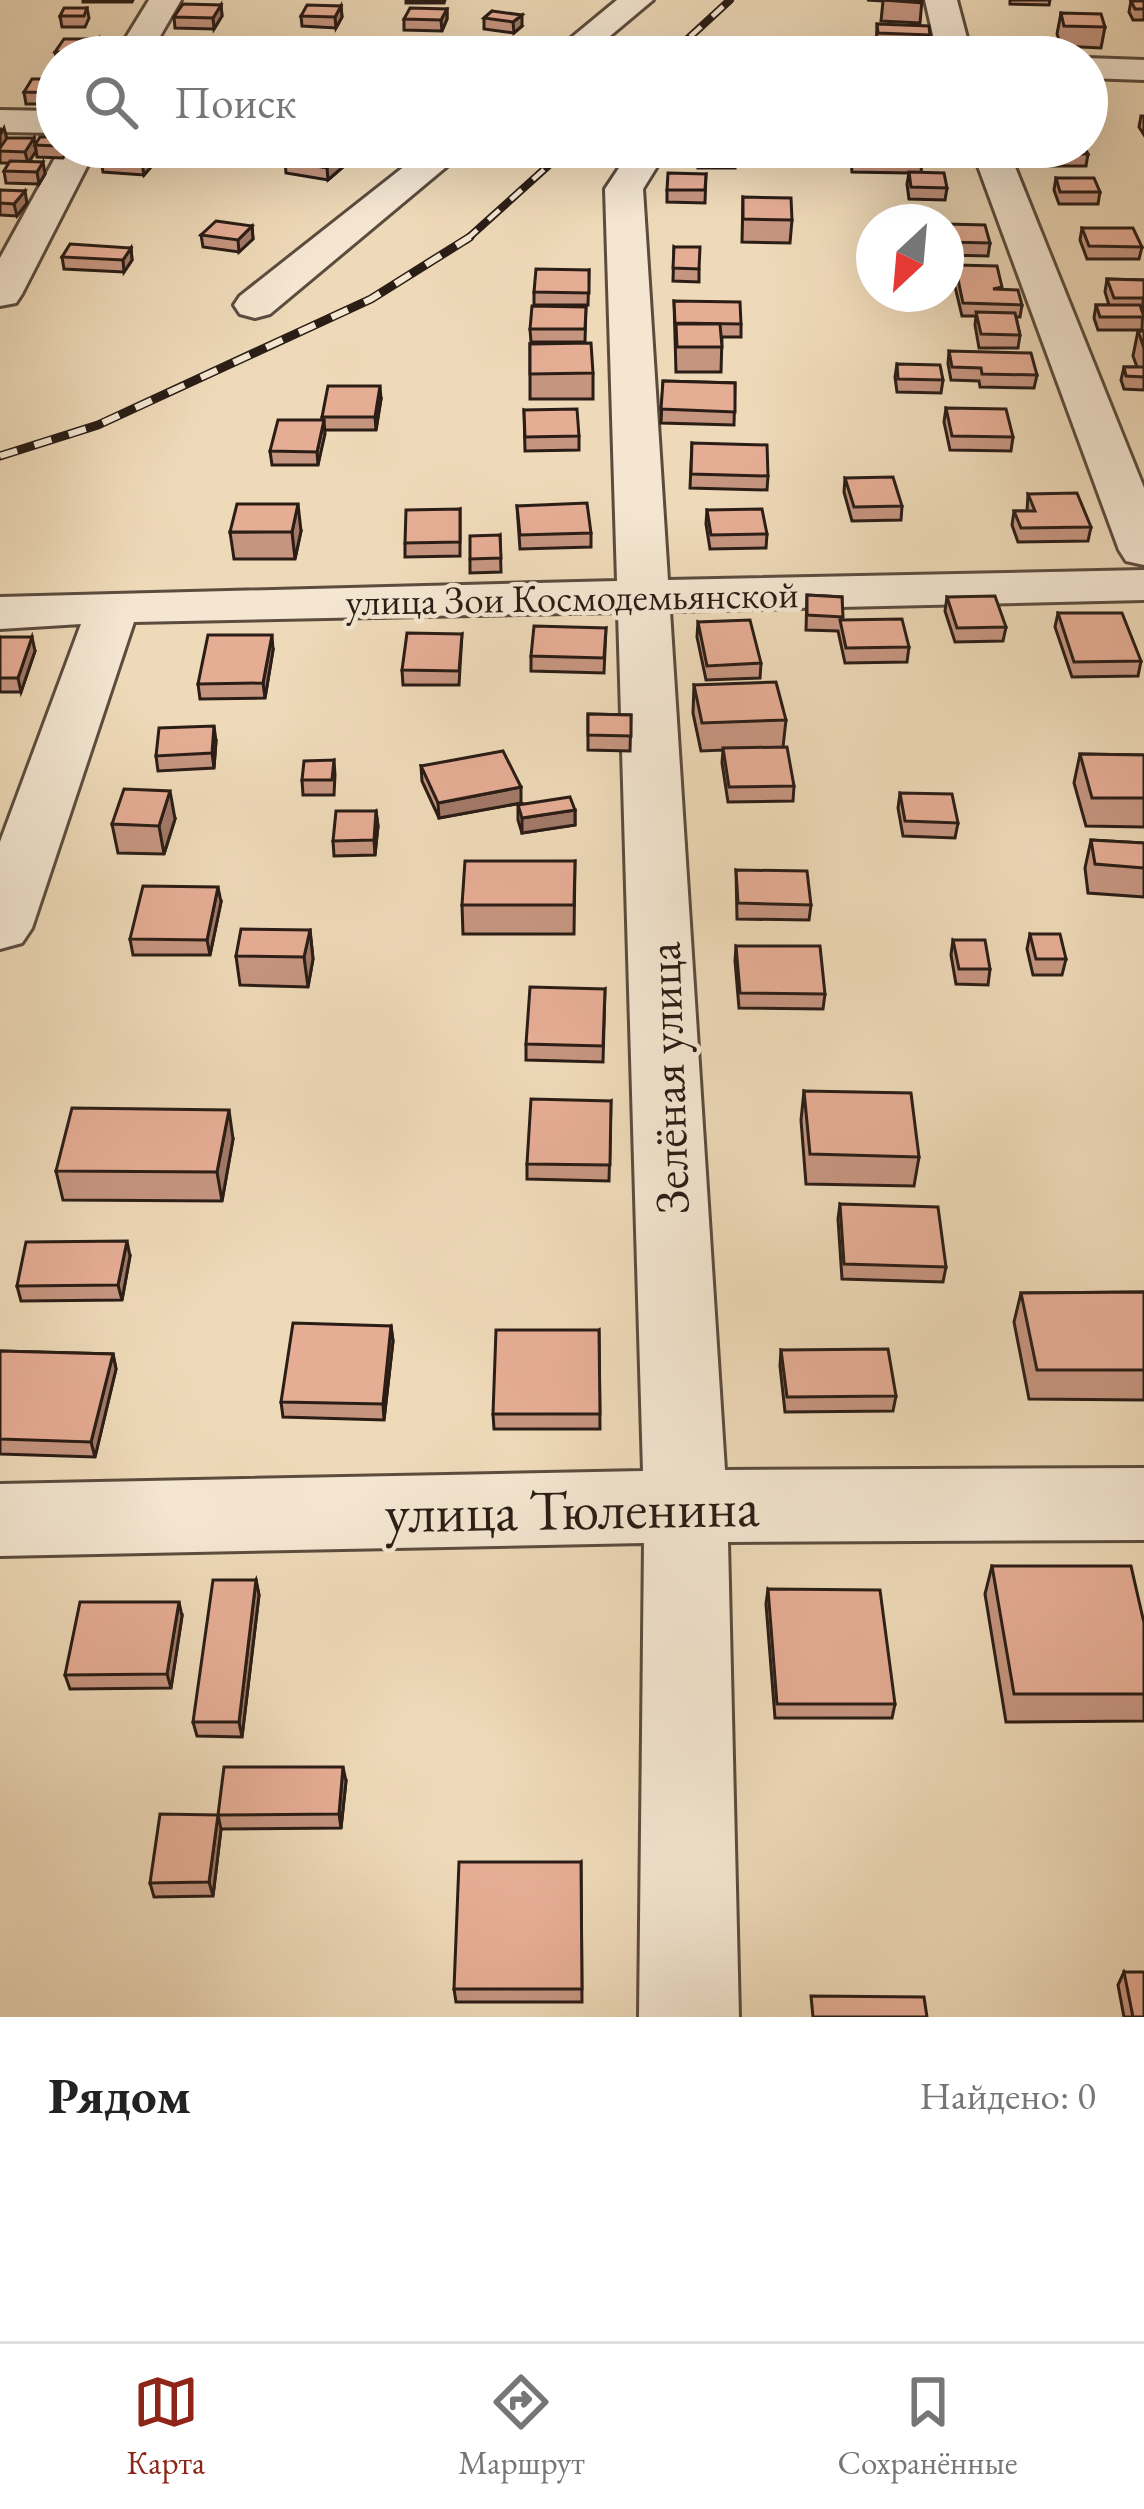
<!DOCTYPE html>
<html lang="ru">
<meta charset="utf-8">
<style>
:root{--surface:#fff;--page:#f6f6f6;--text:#222;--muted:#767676;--line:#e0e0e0;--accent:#8f2418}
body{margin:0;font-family:"EB Garamond",serif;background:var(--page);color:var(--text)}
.compass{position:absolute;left:856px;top:204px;width:108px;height:108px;border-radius:50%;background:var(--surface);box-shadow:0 12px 48px #0002;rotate:206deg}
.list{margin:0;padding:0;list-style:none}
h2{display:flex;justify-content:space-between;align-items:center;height:156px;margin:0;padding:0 48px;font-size:51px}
h2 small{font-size:39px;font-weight:400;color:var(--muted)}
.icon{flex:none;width:66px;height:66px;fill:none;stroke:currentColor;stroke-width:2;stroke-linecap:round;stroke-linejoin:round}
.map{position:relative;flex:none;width:1144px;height:2017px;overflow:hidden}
.search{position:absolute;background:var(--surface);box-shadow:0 12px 48px #0002;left:36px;right:36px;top:36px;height:132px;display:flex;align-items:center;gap:30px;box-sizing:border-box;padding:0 42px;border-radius:66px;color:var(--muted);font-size:45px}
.sheet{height:324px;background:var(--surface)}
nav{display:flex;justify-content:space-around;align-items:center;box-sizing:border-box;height:168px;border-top:3px solid var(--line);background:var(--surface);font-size:33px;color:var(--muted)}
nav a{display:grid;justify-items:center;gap:6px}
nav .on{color:var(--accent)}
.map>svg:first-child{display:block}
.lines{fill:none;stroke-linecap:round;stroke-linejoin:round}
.minor-casing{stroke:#5b4c3e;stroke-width:6}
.minor{fill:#f4e6d1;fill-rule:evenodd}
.rail-far1-casing{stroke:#2a1d16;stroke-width:8}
.rail-casing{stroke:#2a1d16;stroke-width:9}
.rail-far1{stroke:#f4e6d1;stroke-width:4.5;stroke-dasharray:15;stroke-linecap:butt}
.rail{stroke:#f4e6d1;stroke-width:6;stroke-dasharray:18;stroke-linecap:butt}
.wall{fill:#c69580;stroke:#2a1d16;stroke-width:3}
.shaded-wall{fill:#a17968;stroke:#2a1d16;stroke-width:3}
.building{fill:#e6ad95;stroke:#2a1d16;stroke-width:3}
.labels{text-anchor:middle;stroke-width:9;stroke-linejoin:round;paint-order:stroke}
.far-street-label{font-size:39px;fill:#2a1d16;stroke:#f4e6d1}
.street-label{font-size:48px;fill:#2a1d16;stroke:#f4e6d1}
.near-street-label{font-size:57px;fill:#2a1d16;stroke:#f4e6d1}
</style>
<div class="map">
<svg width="1144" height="2017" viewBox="0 0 1144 2017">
<rect width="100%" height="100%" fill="#eed9b8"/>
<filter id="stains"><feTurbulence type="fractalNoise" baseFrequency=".00167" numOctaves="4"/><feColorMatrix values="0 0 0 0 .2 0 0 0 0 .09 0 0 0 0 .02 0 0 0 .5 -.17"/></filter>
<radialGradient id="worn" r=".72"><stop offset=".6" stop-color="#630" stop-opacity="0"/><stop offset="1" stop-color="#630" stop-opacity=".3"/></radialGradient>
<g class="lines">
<g class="minor-casing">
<g id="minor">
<polygon points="149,0 181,0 148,57 114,57"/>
<polygon points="617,0 653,0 585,57 548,57"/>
<polygon points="925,0 957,0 972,57 938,57"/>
<polygon points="1087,58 1144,60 1144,80 1087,78"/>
<polygon points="0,110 57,111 57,133 0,132"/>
<polygon points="61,147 97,147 22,294 16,303 0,306 0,258"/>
<polygon points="429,147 470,147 270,314 255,318 240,314 234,305 240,296"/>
<polygon points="633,147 669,147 643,189 668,580 1144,570 1144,600 670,611 725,1470 1144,1468 1144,1540 728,1542 739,2017 639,2017 644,1543 0,1556 0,1484 643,1471 618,612 134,622 32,928 22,943 0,949 0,842 81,624 0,629 0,597 617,581 605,189"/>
<polygon points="971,147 1007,147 1144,488 1144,565 1126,561 1119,550"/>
</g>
</g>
<use href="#minor" class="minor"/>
<g class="rail-far1-casing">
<g id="rail-far1">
<polyline points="668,57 730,0"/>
<polyline points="466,240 569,147"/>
</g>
</g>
<g class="rail-casing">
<polyline id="rail" points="0,456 98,425 371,299 470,237"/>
</g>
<use href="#rail-far1" class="rail-far1"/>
<use href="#rail" class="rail"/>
</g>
<g class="wall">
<polygon points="83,0 133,0 132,2 83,2"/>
<polygon points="406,0 445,0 444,3 406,3"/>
<polygon points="867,0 922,0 920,23 881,21 883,1"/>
<polygon points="1010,0 1050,0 1049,5 1010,4"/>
<polygon points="1131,1 1144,1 1144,20 1133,20 1129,12"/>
<polygon points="221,5 222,16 214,29 175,28 174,17"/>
<polygon points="341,6 342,17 336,28 302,26 301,16"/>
<polygon points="87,8 89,18 85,27 62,27 60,16"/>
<polygon points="447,9 447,19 442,31 404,30 404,19"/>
<polygon points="492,11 522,26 514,33 484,29 484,18"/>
<polygon points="1061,13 1105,27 1101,48 1061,46 1057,34"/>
<polygon points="877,24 930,35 928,56 876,54"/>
<polygon points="99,39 100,50 97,57 57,57 57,61 55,52"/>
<polygon points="486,43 486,54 482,57 439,57 439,48"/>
<polygon points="57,79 57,104 26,104 24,92"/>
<polygon points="1141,116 1144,116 1144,135 1139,127"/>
<polygon points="0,128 6,139 35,145 57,137 57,147 68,147 68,149 63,158 37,157 36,151 29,162 45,174 39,184 6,183 4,171 9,163 0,163"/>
<polygon points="329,147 365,147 358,152"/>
<polygon points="699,147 735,147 735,168 698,168"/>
<polygon points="850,147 922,161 921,173 947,188 945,200 909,199 907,184 909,173 852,172"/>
<polygon points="1044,147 1084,147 1088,154 1086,166 1048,166 1043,153"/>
<polygon points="154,149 156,161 144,175 103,172 101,160"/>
<polygon points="343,154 344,166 328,180 286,173 285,161"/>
<polygon points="706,174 705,203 667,202 667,190"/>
<polygon points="1056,178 1100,192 1098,204 1059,204 1054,190"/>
<polygon points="0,190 27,203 17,216 0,215"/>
<polygon points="743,197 792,220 790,243 742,242"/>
<polygon points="946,224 990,243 988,256 946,255"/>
<polygon points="252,226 253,239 239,252 203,247 201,235"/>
<polygon points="1082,228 1142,247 1139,259 1087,259 1080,240"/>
<polygon points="674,247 699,269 699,282 673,281"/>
<polygon points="131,248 132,260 124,272 64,269 62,257"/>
<polygon points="955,265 1002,290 1022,305 1020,317 1016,317 1020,335 1018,348 979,348 975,325 976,316 962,316 953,278"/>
<polygon points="589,270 588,305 534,305 534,292"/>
<polygon points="1107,279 1144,280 1142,330 1098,330 1094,318 1096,305 1109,305 1105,292"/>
<polygon points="674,301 741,324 741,337 722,337 721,372 676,372"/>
<polygon points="586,307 585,342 531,342 530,329"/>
<polygon points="1138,331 1144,331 1144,390 1124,389 1121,380 1124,367 1137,367 1133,356"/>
<polygon points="530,344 593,373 593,399 530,399"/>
<polygon points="949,351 1037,375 1034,388 980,387 979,381 951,380 948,364"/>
<polygon points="897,364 943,380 941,393 897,392 895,377"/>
<polygon points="663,381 735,383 734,425 661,423"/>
<polygon points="381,399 376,430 324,430 318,465 272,465 270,451 322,420 322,417"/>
<polygon points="946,408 1013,437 1011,451 950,450 944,422"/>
<polygon points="524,410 579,436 579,450 525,451"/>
<polygon points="692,443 768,476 767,490 690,488"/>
<polygon points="845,478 902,506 901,520 852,521 844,492"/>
<polygon points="1028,494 1091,527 1088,541 1018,542 1012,525 1014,511 1027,511"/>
<polygon points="517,506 591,533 591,547 520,549"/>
<polygon points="460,509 460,556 405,557 405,543"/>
<polygon points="707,510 767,534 766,548 710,549 706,524"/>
<polygon points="301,531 295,559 234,559 230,532"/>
<polygon points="500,535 501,572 470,573 470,559"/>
<polygon points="807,595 842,597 842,620 909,647 907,662 845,663 838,631 806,630"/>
<polygon points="947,597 1006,627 1003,641 955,642 945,611"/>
<polygon points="1058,613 1141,661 1138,676 1072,677 1055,627"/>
<polygon points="698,622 761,663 760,678 706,680 697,637"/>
<polygon points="606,628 604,673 531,671 531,656"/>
<polygon points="462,634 459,685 403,685 402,670"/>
<polygon points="0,637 35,651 21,692 0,692"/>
<polygon points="273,650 265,698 200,699 198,684"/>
<polygon points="694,685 786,720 783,747 794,786 793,801 728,802 722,763 723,750 701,751 693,713"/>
<polygon points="588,714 631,715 630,751 588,750"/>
<polygon points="216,741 214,768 158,771 156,756"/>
<polygon points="1080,754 1144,755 1144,827 1086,826 1074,783"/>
<polygon points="334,760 335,775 334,795 303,795 302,780"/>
<polygon points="421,766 521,803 439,818 422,781"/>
<polygon points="900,793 958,823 955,838 903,836 898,808"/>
<polygon points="518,805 575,810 575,825 522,833 518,820"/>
<polygon points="376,811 378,826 375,855 334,856 333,841"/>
<polygon points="175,819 164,854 118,853 112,824"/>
<polygon points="1091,840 1144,843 1144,897 1088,893 1085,868"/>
<polygon points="575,861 574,934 463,934 462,905"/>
<polygon points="736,870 811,905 809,920 737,919"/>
<polygon points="221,902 210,955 133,955 130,939"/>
<polygon points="310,930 313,959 308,987 240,985 236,956"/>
<polygon points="1030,934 1066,959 1062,975 1033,975 1027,949"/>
<polygon points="953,940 990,969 988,985 956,984 951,955"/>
<polygon points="736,946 825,994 823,1009 739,1008 735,961"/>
<polygon points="605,989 603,1062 526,1060 526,1044"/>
<polygon points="804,1091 919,1157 914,1186 806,1184 801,1120"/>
<polygon points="611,1101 609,1181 527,1179 527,1164"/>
<polygon points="233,1139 222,1201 63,1200 56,1171"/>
<polygon points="840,1204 946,1267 943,1282 842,1279 838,1219"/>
<polygon points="130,1256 122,1300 21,1301 17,1286"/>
<polygon points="1144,1292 1144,1400 1029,1399 1014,1322 1021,1293"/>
<polygon points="391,1326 393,1341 384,1420 283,1417 281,1402"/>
<polygon points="599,1330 600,1429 494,1429 493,1414"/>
<polygon points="781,1350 896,1396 893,1411 785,1412 780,1366"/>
<polygon points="0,1351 113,1354 116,1369 95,1457 0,1454"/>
<polygon points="992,1566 1144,1623 1144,1721 1006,1722 985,1594"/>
<polygon points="256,1580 259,1595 242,1737 197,1736 193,1722"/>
<polygon points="768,1589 895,1704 892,1718 775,1718 766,1604"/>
<polygon points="182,1616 171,1688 70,1689 65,1675"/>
<polygon points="346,1781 341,1828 221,1829 213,1896 154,1897 150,1883 218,1815"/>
<polygon points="581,1862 582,2002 456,2002 454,1989"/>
<polygon points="1124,1972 1144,2017 1124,2017 1118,1985"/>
</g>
<g class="shaded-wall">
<polygon points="221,5 222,16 214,29 213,18"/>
<polygon points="341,6 342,17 336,28 335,17"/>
<polygon points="447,9 447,19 442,31 441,20"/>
<polygon points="522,15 522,26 514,33 513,22"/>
<polygon points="99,39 100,50 97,57 92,57 91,52"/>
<polygon points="486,43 486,54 482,57 472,57 472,53"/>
<polygon points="4,128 7,139 0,151 0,135"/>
<polygon points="34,138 36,151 28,163 25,152"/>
<polygon points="154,149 156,161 144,175 142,163"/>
<polygon points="343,154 344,166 328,180 327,168"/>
<polygon points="43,162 45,174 39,184 37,172"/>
<polygon points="25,191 27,203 17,216 14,204"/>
<polygon points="252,226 253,239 239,252 238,240"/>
<polygon points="131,248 132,260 124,272 123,260"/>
<polygon points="380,386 381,399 376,430 375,417"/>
<polygon points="324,420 325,434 318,465 317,452"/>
<polygon points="298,504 301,531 295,559 292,532"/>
<polygon points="272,635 273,650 265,698 263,683"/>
<polygon points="32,637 35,651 21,692 18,678"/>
<polygon points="214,726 216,741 214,768 212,753"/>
<polygon points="521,787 521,803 439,818 438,803"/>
<polygon points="170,791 175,819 164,854 159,826"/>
<polygon points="575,810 575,825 522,833 522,818"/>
<polygon points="376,811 378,826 375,855 374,840"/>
<polygon points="218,887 221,902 210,955 207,940"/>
<polygon points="310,930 313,959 308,987 304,957"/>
<polygon points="229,1110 233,1139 222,1201 217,1172"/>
<polygon points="127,1241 130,1256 122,1300 118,1285"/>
<polygon points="391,1326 393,1341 384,1420 383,1404"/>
<polygon points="113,1354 116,1369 95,1457 91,1442"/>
<polygon points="256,1580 259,1595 242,1737 239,1722"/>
<polygon points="179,1602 182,1616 171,1688 167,1674"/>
<polygon points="343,1767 346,1781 341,1828 339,1814"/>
<polygon points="218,1815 221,1829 213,1896 209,1882"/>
</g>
<g class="building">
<polygon points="883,0 922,0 922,3"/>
<polygon points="1131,1 1144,1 1144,9 1135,9"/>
<polygon points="183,4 221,5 213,18 174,17"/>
<polygon points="307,5 341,6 335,17 301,16"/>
<polygon points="64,8 87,8 84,16 60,16"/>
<polygon points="410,8 447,9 441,20 404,19"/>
<polygon points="492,11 522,15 513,22 484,18"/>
<polygon points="1061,13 1101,14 1105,27 1064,26"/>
<polygon points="877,24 929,26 930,35 878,33"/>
<polygon points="453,38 486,43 472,53 439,48"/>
<polygon points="64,39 99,39 91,52 55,52"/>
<polygon points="166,44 206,45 199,57 158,56"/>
<polygon points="330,48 351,48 349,57 327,57"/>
<polygon points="32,79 57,79 57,93 24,92"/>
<polygon points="40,137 57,137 57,146 35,145"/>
<polygon points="7,138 34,138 25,152 0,151 0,148"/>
<polygon points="113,147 126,147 154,149 142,163 101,160"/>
<rect x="699" y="147" width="36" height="9"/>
<polygon points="851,147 920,147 922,161 853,160"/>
<polygon points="1047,147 1084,147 1088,154 1049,154"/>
<polygon points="303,148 343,154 327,168 285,161"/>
<polygon points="10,161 43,162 37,172 4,171"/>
<polygon points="909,172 944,173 947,188 911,187"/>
<polygon points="668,173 706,174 705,190 667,190"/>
<polygon points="1056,178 1094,178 1100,192 1060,192"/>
<polygon points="0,190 25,191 14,204 0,203"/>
<polygon points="743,197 791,198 792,220 743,219"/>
<polygon points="216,221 252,226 238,240 201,235"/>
<polygon points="946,224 985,225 990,243 946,242"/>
<polygon points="1082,228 1133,228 1142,247 1089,246"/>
<polygon points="70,244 131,248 123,260 62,257"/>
<polygon points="674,247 700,247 699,269 673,268"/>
<polygon points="955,265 997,266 1002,287 993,289 1018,290 1022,305 963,303"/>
<polygon points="536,269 589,270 589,293 534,292"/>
<polygon points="1107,279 1144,280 1144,298 1114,298"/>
<polygon points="674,301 740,302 741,324 675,323"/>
<polygon points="1096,305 1140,305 1144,317 1100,317"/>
<polygon points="532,306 586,307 585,329 530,329"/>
<polygon points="976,312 1015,313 1020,335 981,334"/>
<polygon points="676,324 720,324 722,347 677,347"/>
<polygon points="1138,331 1144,331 1144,348"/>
<polygon points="591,343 593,373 530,374 530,344"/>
<polygon points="949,351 1031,353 1037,375 982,374 981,368 952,367"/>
<polygon points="897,364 940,365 943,380 898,379"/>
<polygon points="1124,367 1144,367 1144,377 1126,376"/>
<polygon points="663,381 735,383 735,412 661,409"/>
<polygon points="328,386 380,386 375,417 322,417"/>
<polygon points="946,408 1006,409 1013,437 952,436"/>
<polygon points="577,409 579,436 525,437 524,410"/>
<polygon points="278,420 324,420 317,452 270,451"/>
<polygon points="692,443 767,445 768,476 691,474"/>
<polygon points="893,477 902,506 854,507 845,478"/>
<polygon points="1077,493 1091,527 1021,528 1014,511 1035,511 1028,494"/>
<polygon points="587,503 591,533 520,535 517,506"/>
<polygon points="237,504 298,504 292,532 230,532"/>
<polygon points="460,509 460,542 405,543 406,510"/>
<polygon points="762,509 767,534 711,535 707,510"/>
<polygon points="500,535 501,558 470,559 470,536"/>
<polygon points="807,595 842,597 843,617 807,615"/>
<polygon points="995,596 1006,627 957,628 947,597"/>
<polygon points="1058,613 1122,613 1141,661 1074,662"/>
<polygon points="902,619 909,647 846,648 840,620"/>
<polygon points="750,620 761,663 707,666 698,622"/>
<polygon points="534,626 606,628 604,658 531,656"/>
<polygon points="407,633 462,634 459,671 402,670"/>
<polygon points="208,635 272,635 263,683 198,684"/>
<polygon points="0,637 32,637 18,678 0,678"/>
<polygon points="776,682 786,720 702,723 694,685"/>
<polygon points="588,714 631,715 631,736 588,735"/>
<polygon points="214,726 212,753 156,756 159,728"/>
<polygon points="787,747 794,786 729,787 723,748"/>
<polygon points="503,751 521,787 438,803 421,766"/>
<polygon points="1080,754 1144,755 1144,798 1092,798"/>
<polygon points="334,760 332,780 302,780 304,761"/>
<polygon points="124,789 170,791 159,826 112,824"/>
<polygon points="900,793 952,794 958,823 905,821"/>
<polygon points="570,797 575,810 522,818 518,805"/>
<polygon points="336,811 376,811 374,840 333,841"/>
<polygon points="1091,840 1144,843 1144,868 1095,864"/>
<polygon points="465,861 575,861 574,905 462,905"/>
<polygon points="736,870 807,871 811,905 738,903"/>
<polygon points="143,886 218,887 207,940 130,939"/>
<polygon points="241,929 310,930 304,957 236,956"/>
<polygon points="1030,934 1060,934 1066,959 1036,959"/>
<polygon points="953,940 985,940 990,969 959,969"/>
<polygon points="736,946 820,946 825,994 740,993"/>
<polygon points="530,987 605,989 603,1046 526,1044"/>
<polygon points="804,1091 911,1093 919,1157 810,1154"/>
<polygon points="531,1099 611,1101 610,1165 527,1164"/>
<polygon points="72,1108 229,1110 217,1172 56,1171"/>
<polygon points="840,1204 938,1207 946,1267 844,1264"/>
<polygon points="127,1241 118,1285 17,1286 26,1242"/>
<polygon points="1144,1292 1144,1370 1037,1370 1021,1293"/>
<polygon points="293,1323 391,1326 383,1404 281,1402"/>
<polygon points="496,1330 599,1330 600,1414 493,1414"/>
<polygon points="888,1349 896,1396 787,1397 781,1350"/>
<polygon points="0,1351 113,1354 91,1442 0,1439"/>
<polygon points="992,1566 1131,1566 1144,1623 1144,1694 1014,1694"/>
<polygon points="213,1580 256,1580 239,1722 193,1722"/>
<polygon points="768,1589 880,1590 895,1704 777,1704"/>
<polygon points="80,1602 179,1602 167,1674 65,1675"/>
<polygon points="224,1767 343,1767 339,1814 218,1815 209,1882 150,1883 160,1814 218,1815"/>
<polygon points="459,1862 581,1862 582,1989 454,1989"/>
<polygon points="1124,1972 1144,1972 1144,2017 1133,2017"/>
<polygon points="811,1996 924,1997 927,2017 813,2017"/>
</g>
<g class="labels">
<g class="far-street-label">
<text transform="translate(572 597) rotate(-1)" y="14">улица Зои Космодемьянской</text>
</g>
<g class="street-label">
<text transform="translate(667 1078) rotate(-92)" y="17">Зелёная улица</text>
</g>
<g class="near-street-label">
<text transform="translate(572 1509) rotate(-1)" y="20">улица Тюленина</text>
</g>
</g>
<rect width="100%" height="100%" filter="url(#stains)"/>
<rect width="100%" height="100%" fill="url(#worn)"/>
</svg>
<svg class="compass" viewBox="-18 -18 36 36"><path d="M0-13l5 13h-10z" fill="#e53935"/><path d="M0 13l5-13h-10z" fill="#767676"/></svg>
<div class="search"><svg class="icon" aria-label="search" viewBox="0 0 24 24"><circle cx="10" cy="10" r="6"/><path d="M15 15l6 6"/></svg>Поиск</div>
</div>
<section class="sheet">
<h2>Рядом<small>Найдено: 0</small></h2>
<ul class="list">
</ul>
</section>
<nav>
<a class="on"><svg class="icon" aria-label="map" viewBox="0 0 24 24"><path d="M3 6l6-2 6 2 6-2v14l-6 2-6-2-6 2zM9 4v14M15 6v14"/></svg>Карта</a>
<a><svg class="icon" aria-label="directions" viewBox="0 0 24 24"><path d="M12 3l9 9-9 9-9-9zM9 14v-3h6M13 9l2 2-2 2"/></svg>Маршрут</a>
<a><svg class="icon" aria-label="saved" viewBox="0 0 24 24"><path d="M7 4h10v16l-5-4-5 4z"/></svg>Сохранённые</a>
</nav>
